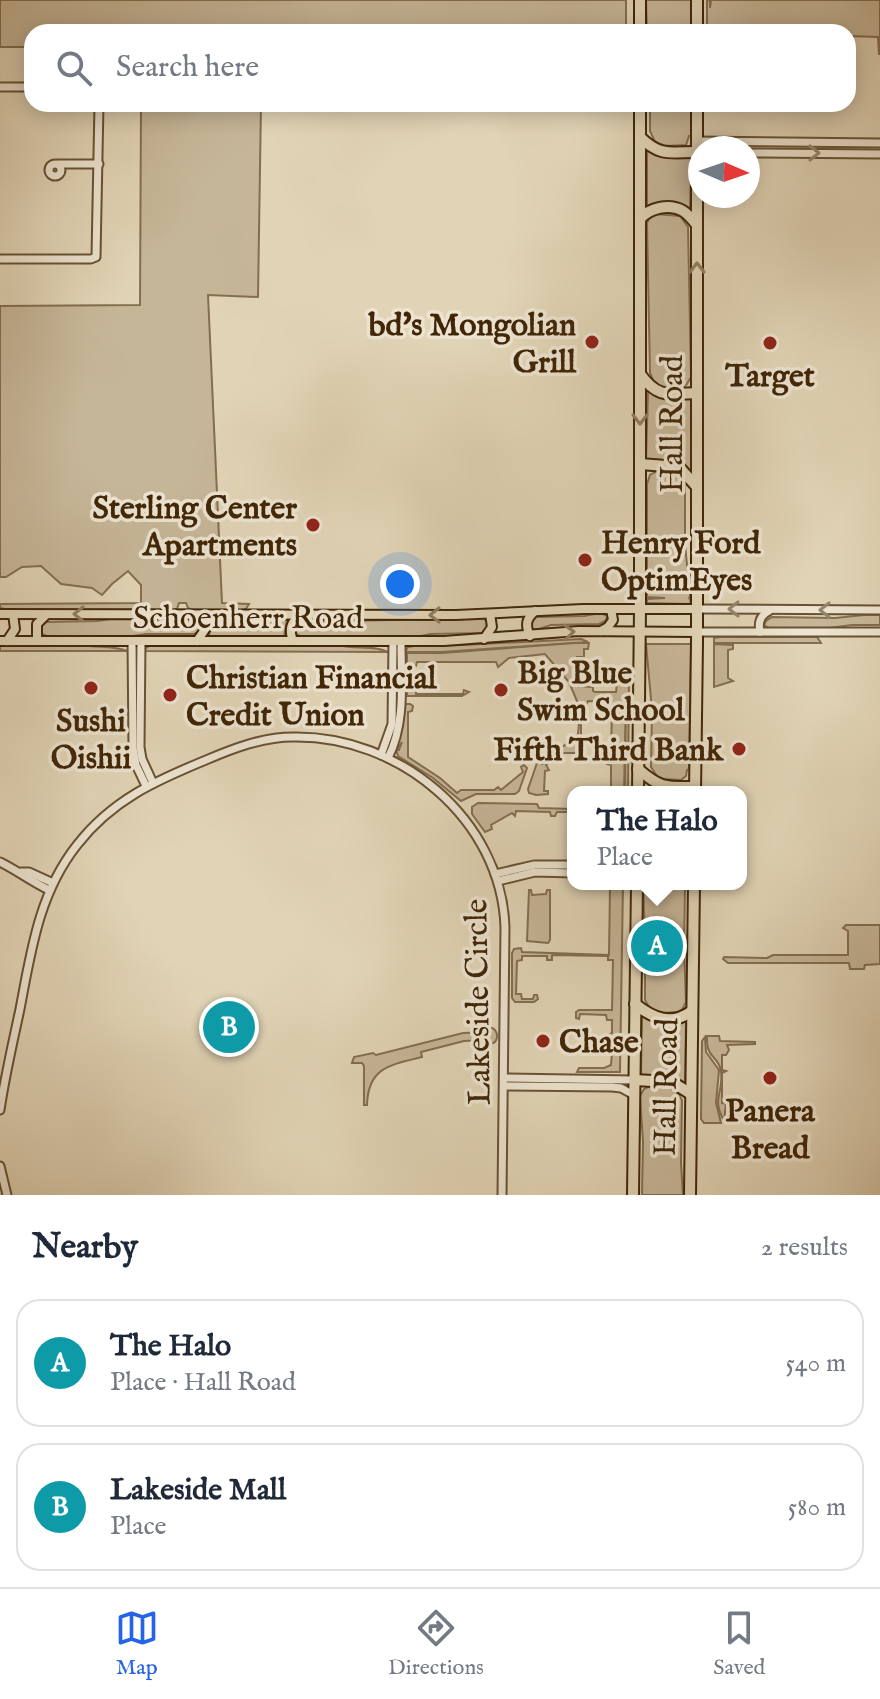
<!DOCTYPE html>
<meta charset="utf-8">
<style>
:root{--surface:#fff;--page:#f2f2f3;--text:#1f2937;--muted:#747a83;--line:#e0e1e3;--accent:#2563eb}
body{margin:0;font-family:"IM FELL English",serif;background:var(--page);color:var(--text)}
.compass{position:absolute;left:688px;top:136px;width:72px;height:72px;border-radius:50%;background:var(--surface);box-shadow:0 4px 20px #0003;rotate:92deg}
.you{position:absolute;left:400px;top:584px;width:28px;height:28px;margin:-20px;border:6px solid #fff;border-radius:50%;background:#1a73e8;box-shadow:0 0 0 12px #1a73e833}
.badge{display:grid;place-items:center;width:52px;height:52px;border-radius:50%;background:var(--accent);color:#fff;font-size:26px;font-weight:700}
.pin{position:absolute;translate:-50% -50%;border:4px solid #fff;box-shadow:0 2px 8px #0006}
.popup{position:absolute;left:567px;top:786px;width:180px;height:104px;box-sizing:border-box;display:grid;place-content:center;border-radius:16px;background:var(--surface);filter:drop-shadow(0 2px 6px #0005);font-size:26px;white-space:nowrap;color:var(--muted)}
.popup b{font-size:30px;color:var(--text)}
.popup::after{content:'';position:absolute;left:50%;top:100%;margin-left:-16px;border:16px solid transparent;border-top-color:var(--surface)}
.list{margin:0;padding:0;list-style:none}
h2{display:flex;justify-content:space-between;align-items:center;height:104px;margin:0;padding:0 32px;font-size:34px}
h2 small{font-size:26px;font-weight:400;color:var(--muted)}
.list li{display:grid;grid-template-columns:52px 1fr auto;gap:24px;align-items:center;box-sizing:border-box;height:128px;margin:0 16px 16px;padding:0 16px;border:2px solid var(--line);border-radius:24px}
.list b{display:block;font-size:30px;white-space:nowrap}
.list p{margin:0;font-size:26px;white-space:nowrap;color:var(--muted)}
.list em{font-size:26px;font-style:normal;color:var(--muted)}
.icon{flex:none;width:44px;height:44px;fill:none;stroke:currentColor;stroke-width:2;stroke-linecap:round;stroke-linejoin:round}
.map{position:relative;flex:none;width:880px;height:1195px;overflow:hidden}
.search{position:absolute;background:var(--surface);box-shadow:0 4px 20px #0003;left:24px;right:24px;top:24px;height:88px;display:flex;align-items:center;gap:20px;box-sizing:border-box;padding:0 28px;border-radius:24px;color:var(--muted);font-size:30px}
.sheet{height:392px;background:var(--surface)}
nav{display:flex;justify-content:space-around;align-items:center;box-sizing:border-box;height:112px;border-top:2px solid var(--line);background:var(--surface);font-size:22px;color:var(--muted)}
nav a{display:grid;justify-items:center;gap:4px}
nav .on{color:var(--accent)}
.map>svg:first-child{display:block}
.green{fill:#c6b698;stroke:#836e50;stroke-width:2}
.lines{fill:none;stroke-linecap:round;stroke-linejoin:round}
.minor-casing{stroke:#685233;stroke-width:11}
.major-casing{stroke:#402607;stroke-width:12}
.highway-casing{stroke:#402607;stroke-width:14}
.minor{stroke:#ece3d0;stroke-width:7}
.major{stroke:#e1d4b6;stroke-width:8}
.highway{stroke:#e1d4b6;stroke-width:10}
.oneway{stroke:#96846c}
.oneway2{stroke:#907d5e}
.poi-dot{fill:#8f2418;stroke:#ece3d0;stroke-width:3}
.labels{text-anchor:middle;stroke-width:7;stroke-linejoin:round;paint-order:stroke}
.poi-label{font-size:32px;font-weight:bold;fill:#402607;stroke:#ece3d0;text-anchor:start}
.street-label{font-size:32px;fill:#402607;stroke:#ece3d0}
</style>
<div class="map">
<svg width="880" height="1195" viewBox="0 0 880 1195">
<rect width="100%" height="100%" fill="#e1d4b6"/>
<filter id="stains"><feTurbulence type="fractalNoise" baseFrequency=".0025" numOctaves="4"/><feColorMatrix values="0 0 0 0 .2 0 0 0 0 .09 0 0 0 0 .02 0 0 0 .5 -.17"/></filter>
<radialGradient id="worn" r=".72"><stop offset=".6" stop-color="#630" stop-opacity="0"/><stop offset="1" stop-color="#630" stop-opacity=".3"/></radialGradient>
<g class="green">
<polygon points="0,0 626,0 626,32 32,32 32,47 0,47"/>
<polygon points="646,0 691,0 691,32 647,32"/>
<polygon points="707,0 710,0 710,8 711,0 880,0 880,54 879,54 878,37 848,36 848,32 707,32"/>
<polygon points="141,104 261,104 258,297 208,295 222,603 249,604 246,609 242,610 193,610 188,608 186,603 179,603 177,609 173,610 10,610 0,608 0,604 141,603 141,585 128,571 112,584 102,595 92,588 61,584 41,566 22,567 6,577 0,577 0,306 140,305"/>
<polygon points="650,104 691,104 691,136 689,136 686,145 665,146 655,142 650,131"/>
<polygon points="647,149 658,156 691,157 690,211 656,204 647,206"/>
<polygon points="655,214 680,216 688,227 691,377 687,384 684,387 663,388 654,382 650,373 647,223 650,216"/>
<polygon points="648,391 661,398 691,398 691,471 678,462 646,460"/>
<path d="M657 471C673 472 677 470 685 484V544L690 596 689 598 690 599 691 603 689 604 647 603V599L665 598 647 597V484L650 475Z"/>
<polygon points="600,613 608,616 605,621 599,624 551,625 536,630 531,628 530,622 536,617 584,616"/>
<polygon points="864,615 880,615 880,625 852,625 829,628 769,628 764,625 766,621 772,617 835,618"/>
<polygon points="481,618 486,620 489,625 482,633 430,634 416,637 301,637 294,632 295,625 302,622"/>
<polygon points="111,619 195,619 199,621 202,628 199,632 194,634 146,634 126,637 47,636 42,634 40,630 41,625 45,622 97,621"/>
<polygon points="211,619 286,619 287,620 284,637 209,637"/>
<polygon points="720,637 817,637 821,643 714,643 714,638"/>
<polygon points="581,639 588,642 442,652 405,652 408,647 414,646 462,645"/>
<polygon points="575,643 589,643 588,649 584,649 584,657 577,657 577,686 593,687 593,691 595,692 616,692 618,674 624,671 629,675 628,792 625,792 626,694 624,792 611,792 611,765 607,764 607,759 611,758 612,706 608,706 606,702 588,701 586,706 579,706 569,682 545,654 509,658 498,667 496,662 417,662 416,666 412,667 412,689 416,690 416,694 463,694 464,690 469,692 462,696 407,696 407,653 442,653"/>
<polygon points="646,644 691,644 689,769 687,770 686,776 681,780 659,779 651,767 652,710"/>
<polygon points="714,644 733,645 733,649 728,650 728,678 733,681 714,687"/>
<path d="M0 645H82C97 648 114 645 127 651H0Z"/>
<path d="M152 645 343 646C357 649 375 645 388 652L144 651 147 647Z"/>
<polygon points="406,704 410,704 413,706 412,711 408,712 408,757 440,778 457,793 461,790 494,790 498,787 501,790 523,772 521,767 524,765 527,768 519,791 515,794 476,794 461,801 433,778 398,756 396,749 399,750 402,742 398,748 396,747 403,725 404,707"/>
<polygon points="580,712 584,713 586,715 581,717 581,752 585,753 585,757 580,758 579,753 562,753 562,758 556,762 552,759 546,765 549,770 545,771 544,791 548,791 548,794 536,795 529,793 528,789 537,763 539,762 542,764 578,734"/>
<polygon points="478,803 537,804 539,808 573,809 573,812 557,812 555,816 551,816 550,812 516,811 515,816 512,813 491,825 492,829 485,832 472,814 472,807"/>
<polygon points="606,884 623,884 620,1072 577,1072 579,1068 604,1068 611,1065 612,1052 607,1051 612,1049 612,1037 608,1035 612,1033 612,1020 607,1020 606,1015 580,1014 579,1019 576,1018 576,1012 579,1010 612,1010 613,960 608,960 608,956 552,955 552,960 547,960 547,956 522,956 522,960 517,961 516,994 521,994 522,999 533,999 534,995 537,995 538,999 534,1002 515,1002 512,998 512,953 514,949 521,948 522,952 609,955 610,886 606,886"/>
<polygon points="643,884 683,884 685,887 684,947 686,1002 681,1012 659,1013 650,1009 645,1000 645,936"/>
<polygon points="529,890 531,890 532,895 546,894 547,890 550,890 550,940 548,943 527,941"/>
<polygon points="846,925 880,925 880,964 865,965 864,969 850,969 849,963 728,963 723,959 724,957 767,958 773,955 848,955 848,931 843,928"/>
<polygon points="642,1015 655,1022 686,1021 685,1083 672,1077 641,1076"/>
<path d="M490 1027 494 1029C499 1034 498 1043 490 1044L487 1040 464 1041 421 1052 422 1057C389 1065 368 1068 367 1105H364V1066L362 1063H352L354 1057 373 1053 376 1055 463 1033 491 1032Z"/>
<path d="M719 1036 720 1041 755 1042V1044L727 1045 729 1050 726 1055H722V1070L726 1071 722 1073V1103L726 1104 724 1121C711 1097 724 1094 721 1071 718 1054 706 1060 707 1036Z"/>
<polygon points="705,1037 706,1052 719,1070 716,1103 721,1123 704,1123 701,1119 702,1041"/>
<polygon points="648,1087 672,1088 676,1091 682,1100 681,1163 683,1195 642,1195 643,1142 640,1096 644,1089"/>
</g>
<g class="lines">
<g class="minor-casing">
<g id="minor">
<polyline points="0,87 32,87"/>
<polyline points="697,141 880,143"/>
<polyline points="748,153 880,154"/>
<circle cx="55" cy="170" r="6"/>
<polyline points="58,164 99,164"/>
<polyline points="0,259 91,259 96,257 99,104"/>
<polyline points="697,609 880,610"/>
<polyline points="697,632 880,632"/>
<path d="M760 632C758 622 760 616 769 611"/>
<polyline points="132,641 133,748 136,765 146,786"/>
<polyline points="141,641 140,747 142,759 153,783"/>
<polyline points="381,755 392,724 393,641"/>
<path d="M388 758C406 723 401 680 401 641"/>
<path d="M0 862C18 871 32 882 49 890"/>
<polyline points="21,872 29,872 53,883"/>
<polyline points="495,874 534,865 573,865"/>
<polyline points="498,881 535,872 573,873"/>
<polyline points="504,1078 634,1080"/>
<polyline points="504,1086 612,1087 621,1088 634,1095"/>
<path d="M0 1110C5 1076 13 1042 20 1009 31 951 39 893 77 845 112 800 155 781 206 760 234 748 263 737 293 737 399 735 501 819 505 927L502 1195"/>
<polyline points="0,1166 7,1195"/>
</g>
</g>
<g class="major-casing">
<g id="major">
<polyline points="0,614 456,615 583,609 697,609"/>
<polyline points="601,631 608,627 613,620 611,609"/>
<path d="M530 636C525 625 526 619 535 611"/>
<polyline points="484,639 492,627 490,614"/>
<polyline points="0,641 444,641 579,631 697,632"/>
<polyline points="7,641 15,629 13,614"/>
<polyline points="37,641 37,624 46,615"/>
<polyline points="197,641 206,628 201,615"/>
<path d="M293 641C289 630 290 624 299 615"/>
</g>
</g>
<g class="highway-casing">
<g id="highway">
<polyline points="640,0 640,32"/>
<polyline points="697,0 697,32"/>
<path d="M640 137C660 157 671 152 697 152"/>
<path d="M640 219C649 208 669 203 683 211 688 214 693 220 697 225"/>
<path d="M640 374C658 399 669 394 697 393"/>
<polyline points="640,464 679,467 697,487"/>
<path d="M638 769C661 789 666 787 695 787"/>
<polyline points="638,792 640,609 640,104"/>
<polyline points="695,792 697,643 697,104"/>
<path d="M635 1004C654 1019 671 1026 692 1011"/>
<polyline points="634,1080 672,1082 691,1094"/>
<polyline points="633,1195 637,884"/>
<polyline points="690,1195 694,884"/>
</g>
</g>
<use href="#minor" class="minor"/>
<use href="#major" class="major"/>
<use href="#highway" class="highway"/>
</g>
<defs><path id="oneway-chevron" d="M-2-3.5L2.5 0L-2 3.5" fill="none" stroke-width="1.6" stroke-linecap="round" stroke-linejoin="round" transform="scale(2)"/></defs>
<g class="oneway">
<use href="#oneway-chevron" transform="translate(814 153)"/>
<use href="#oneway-chevron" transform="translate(734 609) rotate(-180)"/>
<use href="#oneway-chevron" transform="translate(825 610) rotate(-180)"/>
</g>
<g class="oneway2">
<use href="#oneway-chevron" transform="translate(697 268) rotate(-90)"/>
<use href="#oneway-chevron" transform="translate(640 419) rotate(90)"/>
<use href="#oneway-chevron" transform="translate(79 614) rotate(-180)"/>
<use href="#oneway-chevron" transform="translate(435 615) rotate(180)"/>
<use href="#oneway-chevron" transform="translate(569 632) rotate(-4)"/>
</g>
<g class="poi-dot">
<circle cx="592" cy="342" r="8"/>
<circle cx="770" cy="343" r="8"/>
<circle cx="313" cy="525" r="8"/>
<circle cx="585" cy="560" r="8"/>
<circle cx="91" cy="688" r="8"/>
<circle cx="501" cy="690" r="8"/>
<circle cx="170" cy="695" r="8"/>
<circle cx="739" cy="749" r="8"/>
<circle cx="543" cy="1041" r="8"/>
<circle cx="770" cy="1078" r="8"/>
</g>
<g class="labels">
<g class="poi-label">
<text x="576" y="335" text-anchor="end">bd's Mongolian<tspan x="576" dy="37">Grill</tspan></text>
<text x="770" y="386" text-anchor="middle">Target</text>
<text x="297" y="518" text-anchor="end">Sterling Center<tspan x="297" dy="37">Apartments</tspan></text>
<text x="601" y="553">Henry Ford<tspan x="601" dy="37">OptimEyes</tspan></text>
<text x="517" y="683">Big Blue<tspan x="517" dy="37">Swim School</tspan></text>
<text x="186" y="688">Christian Financial<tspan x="186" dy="37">Credit Union</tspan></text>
<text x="91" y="731" text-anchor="middle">Sushi<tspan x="91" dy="37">Oishii</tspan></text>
<text x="723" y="760" text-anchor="end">Fifth Third Bank</text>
<text x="559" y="1052">Chase</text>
<text x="770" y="1121" text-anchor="middle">Panera<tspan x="770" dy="37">Bread</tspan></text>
</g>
<g class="street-label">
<text transform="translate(671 424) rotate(-90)" y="11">Hall Road</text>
<text x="248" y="628">Schoenherr Road</text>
<text transform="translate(477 1002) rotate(-91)" y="11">Lakeside Circle</text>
<text transform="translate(665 1087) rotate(-89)" y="11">Hall Road</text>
</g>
</g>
<rect width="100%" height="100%" filter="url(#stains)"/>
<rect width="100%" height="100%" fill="url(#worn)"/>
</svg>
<svg class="compass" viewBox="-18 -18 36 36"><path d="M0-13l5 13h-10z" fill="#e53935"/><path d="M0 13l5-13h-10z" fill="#747a83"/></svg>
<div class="you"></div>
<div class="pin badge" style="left:657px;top:946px;background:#0f9aa8">A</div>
<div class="popup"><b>The Halo</b>Place</div>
<div class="pin badge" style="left:229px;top:1027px;background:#0f9aa8">B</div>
<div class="search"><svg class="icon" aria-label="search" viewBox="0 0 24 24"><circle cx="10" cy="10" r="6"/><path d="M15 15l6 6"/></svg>Search here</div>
</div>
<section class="sheet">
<h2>Nearby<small>2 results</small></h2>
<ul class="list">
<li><span class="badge" style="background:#0f9aa8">A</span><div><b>The Halo</b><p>Place · Hall Road</p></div><em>540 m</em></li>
<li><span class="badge" style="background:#0f9aa8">B</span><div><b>Lakeside Mall</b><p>Place</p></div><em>580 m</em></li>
</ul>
</section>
<nav>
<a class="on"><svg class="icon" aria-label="map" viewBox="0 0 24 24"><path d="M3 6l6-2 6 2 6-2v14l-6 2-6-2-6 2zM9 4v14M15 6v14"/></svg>Map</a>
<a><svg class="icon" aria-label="directions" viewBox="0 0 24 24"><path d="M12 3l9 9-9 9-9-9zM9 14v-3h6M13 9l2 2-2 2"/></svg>Directions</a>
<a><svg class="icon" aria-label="saved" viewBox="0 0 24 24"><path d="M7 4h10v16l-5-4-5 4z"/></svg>Saved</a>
</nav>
